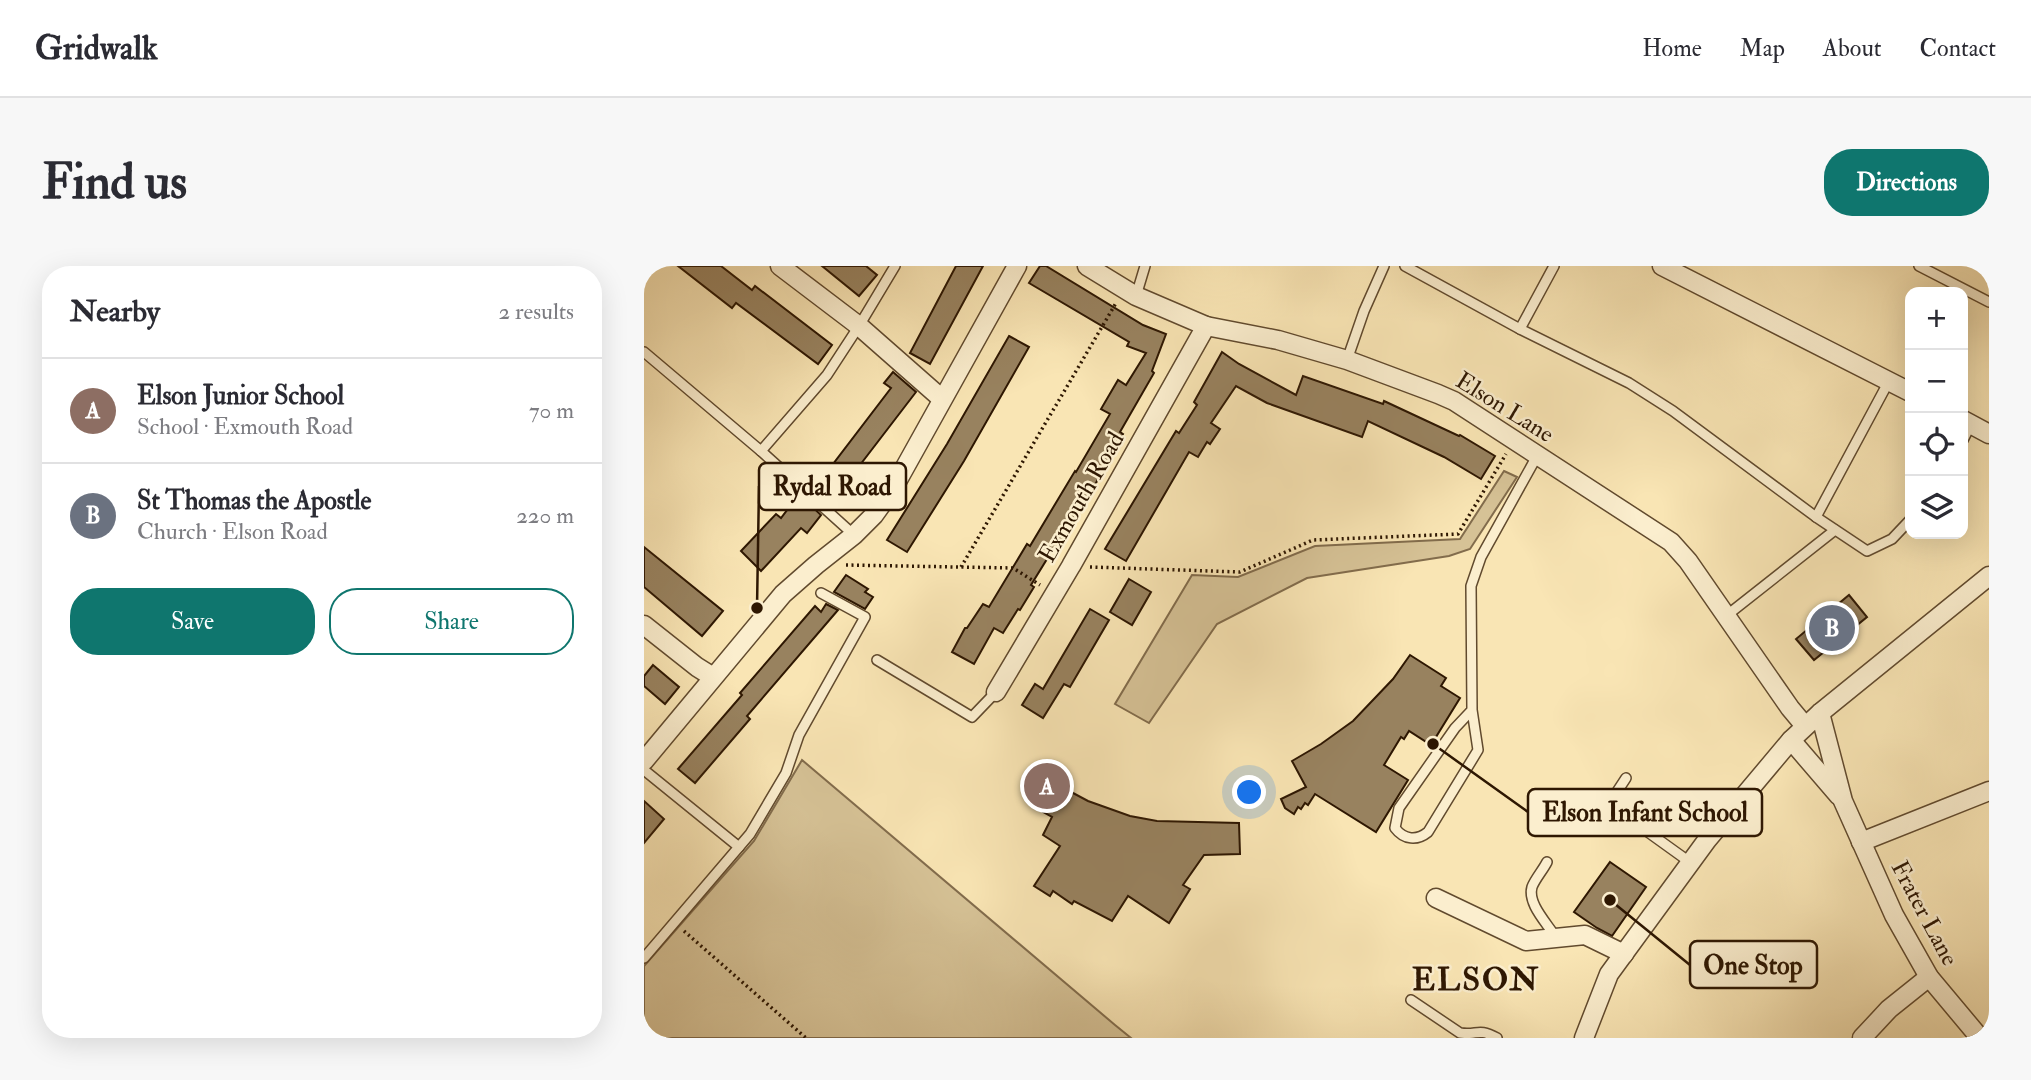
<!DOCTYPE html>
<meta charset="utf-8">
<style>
:root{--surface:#fff;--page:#f7f7f7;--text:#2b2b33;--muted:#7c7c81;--line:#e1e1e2;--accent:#0f766e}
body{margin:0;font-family:"IM FELL Double Pica",serif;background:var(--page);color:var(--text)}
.controls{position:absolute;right:21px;top:21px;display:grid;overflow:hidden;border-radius:14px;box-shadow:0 7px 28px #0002}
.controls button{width:63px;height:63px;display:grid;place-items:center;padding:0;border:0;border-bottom:2px solid var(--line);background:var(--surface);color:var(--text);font:35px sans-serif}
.you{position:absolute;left:606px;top:527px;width:24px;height:24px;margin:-18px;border:5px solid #fff;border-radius:50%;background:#1a73e8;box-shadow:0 0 0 10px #1a73e833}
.badge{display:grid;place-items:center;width:46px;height:46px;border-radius:50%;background:var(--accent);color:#fff;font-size:23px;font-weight:700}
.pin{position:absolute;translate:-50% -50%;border:4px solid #fff;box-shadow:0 2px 7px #0006}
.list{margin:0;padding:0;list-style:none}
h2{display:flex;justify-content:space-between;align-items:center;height:91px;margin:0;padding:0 28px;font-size:30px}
h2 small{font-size:23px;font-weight:400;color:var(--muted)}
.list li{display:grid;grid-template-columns:46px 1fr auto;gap:21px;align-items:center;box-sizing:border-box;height:105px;padding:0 28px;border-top:2px solid var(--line)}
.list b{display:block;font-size:26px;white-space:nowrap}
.list p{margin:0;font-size:23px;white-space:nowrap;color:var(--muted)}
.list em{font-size:23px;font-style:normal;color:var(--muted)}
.actions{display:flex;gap:14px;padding:21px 28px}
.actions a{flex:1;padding:16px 0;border:2px solid var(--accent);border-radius:28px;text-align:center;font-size:24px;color:var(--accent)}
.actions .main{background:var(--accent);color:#fff}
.icon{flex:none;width:38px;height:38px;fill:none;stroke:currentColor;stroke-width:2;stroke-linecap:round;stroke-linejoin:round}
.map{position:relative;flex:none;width:1345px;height:772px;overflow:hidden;border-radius:28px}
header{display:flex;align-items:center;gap:42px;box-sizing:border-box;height:98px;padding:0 35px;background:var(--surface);border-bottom:2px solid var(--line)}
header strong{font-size:33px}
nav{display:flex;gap:38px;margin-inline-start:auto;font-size:24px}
.intro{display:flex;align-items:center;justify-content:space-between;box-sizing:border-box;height:168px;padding:0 42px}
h1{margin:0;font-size:49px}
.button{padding:18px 32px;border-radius:28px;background:var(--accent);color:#fff;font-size:24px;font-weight:700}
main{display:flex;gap:42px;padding:0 42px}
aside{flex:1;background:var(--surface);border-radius:28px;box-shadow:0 7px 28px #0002}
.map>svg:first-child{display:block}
.green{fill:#d6c296;stroke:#826c4c;stroke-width:2}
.building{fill:#98825f;stroke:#2e1702;stroke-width:2}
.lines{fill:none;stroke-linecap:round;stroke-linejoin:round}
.lane-casing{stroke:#614a2e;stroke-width:12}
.street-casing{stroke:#614a2e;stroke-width:21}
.path{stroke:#2e1702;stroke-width:3.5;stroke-dasharray:2 3.5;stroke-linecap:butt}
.lane{stroke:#fbeece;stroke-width:9}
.street{stroke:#fbeece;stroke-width:18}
.labels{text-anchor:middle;stroke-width:5;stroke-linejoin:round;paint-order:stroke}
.street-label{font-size:24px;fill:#2e1702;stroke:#fbeece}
.district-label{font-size:32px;font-weight:bold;letter-spacing:2px;fill:#2e1702;stroke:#fbeece}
.leader{fill:none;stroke:#2e1702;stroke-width:2.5}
.callout-dot{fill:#2e1702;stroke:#fbeece;stroke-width:2.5}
.callout{fill:#fbeece;stroke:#2e1702;stroke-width:2.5}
.callout-label{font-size:26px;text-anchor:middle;font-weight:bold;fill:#2e1702}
</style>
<header>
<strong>Gridwalk</strong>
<nav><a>Home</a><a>Map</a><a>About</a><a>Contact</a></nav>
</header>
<div class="intro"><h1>Find us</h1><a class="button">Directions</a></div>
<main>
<aside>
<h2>Nearby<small>2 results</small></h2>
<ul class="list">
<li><span class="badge" style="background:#8d6e63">A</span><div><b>Elson Junior School</b><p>School · Exmouth Road</p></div><em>70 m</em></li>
<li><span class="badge" style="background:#6b7280">B</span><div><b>St Thomas the Apostle</b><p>Church · Elson Road</p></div><em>220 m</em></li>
</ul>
<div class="actions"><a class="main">Save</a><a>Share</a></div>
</aside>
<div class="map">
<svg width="1345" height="772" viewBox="0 0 1345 772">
<rect width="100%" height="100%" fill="#f9e5b4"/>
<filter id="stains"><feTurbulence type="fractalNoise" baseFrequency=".00286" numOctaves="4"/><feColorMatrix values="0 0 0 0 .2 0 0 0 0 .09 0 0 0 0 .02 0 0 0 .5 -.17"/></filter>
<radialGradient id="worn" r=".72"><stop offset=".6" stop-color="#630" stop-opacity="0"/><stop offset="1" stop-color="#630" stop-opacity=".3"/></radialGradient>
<g class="green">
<polygon points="860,205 873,211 826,283 805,290 663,312 573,358 505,457 471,438 548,309 594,311 671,280 816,273"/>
<polygon points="158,494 471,759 487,772 0,772 0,700 110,575"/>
</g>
<g class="building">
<polygon points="34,0 77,0 108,24 111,20 188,79 174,98 92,37 88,42"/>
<polygon points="178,0 222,0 233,9 215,30"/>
<polygon points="312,0 339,0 286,98 266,87"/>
<polygon points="396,0 402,0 499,59 522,68 508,105 510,107 476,166 479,168 436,246 411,287 408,285 387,319 390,321 376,344 374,343 359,367 350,362 330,398 308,386 321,362 323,362 339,338 345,341 383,278 386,280 431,205 432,206 466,148 457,143 474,114 482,119 502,87 483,80 485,76 385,17"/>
<polygon points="365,70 385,81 320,195 263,286 243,274 303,178"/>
<polygon points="578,86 595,98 652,129 659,110 739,138 740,135 815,170 816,169 851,190 837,213 800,191 724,155 718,171 623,137 592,120 567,157 576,163 566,178 563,176 554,191 545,186 482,295 461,283 532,165 535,167 553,139 550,136"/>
<polygon points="249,106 272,126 186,238 170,223 247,122 240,117"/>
<polygon points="153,231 160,236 161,234 177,249 163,267 157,262 117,305 97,285 132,248 137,252"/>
<polygon points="0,281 79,345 58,370 0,321"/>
<polygon points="202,309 224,323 221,326 229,331 221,343 190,326"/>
<polygon points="485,313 507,326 488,359 466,346"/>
<polygon points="1205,329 1223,351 1170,394 1152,373"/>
<polygon points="182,338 194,344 103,450 106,453 51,517 34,503 98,429 96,427 171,340 177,346"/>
<polygon points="446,343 465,354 426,421 420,418 399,452 378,439 391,418 399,423"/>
<polygon points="766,389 802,412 797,420 816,432 787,479 765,465 760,473 757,471 740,499 764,514 732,566 671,528 664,539 661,537 657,543 654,541 650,548 641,542 637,533 662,521 648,495 677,478 709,455 749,413"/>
<polygon points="9,399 35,421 21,438 0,420 0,410"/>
<polygon points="399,511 444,535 486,550 513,555 595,557 596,588 560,589 539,619 546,623 525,657 484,630 468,655 430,635 428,638 409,625 406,630 390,620 416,580 399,569 408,551 385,538"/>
<polygon points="0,535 20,553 0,577"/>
<polygon points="966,596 1002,621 968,670 953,662 930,646"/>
</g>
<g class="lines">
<g class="lane-casing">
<g id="lane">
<polyline points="761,0 876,63 985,117 1029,145 1172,251 1223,285 1248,273 1266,254"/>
<polyline points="1275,0 1345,36"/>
<polyline points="492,30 501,0"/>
<polyline points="876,63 910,0"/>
<polyline points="0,86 117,185 210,269"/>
<polyline points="703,94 720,45 740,0"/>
<polyline points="1319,174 1327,158"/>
<polyline points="117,185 183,109 215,60 251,0"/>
<polyline points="1172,251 1245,115"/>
<polyline points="1082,350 1191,264"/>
<polyline points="233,394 328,451 352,426"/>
<path d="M828 444 811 462 755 542 751 562C760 574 773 575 784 566L834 484 828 444 827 320 837 291 893 190"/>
<polyline points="0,504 95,581"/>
<polyline points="965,538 982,512"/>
<polyline points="949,563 965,538 1047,597"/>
<path d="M903 596C899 604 891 613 888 621 883 638 904 658 912 672"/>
<polyline points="0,692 106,568 142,507 155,469 221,351 177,327"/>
<path d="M767 734 816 767C834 770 833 761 853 772"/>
</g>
</g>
<g class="street-casing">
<g id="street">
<polyline points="136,0 215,60 298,133"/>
<polyline points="443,0 492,30 562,60 634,74 703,94 794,128 810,135 1027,276 1044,295 1146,442 1161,460"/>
<polyline points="1018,0 1266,126"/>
<polyline points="1319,154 1345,168"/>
<polyline points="0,359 53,401 69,411"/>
<polyline points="352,426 427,300 562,60"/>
<polyline points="1176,447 1199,535 1250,649 1285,711 1336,772"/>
<polyline points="1147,474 1195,530"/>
<polyline points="0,495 139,328 172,299 210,269 230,249 250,221 373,0"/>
<polyline points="1217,576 1345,525"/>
<polyline points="792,632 882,675 941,669 980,688"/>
<polyline points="940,772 965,708 1063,574 1147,474 1176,447 1345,310"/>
<polyline points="1218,772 1245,743 1285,711"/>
</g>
</g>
<g class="path">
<polyline points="202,299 369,302 396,319"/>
<polyline points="317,301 472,37"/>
<polyline points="446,301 596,306 669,274 814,268 862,188"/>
<polyline points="40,665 162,772"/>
</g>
<use href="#lane" class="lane"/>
<use href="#street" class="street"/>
</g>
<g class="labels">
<g class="street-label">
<text transform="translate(861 141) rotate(32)" y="8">Elson Lane</text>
<text transform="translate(437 231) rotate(-60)" y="8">Exmouth Road</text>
<text transform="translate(1281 647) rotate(62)" y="8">Frater Lane</text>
</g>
<g class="district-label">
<text x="832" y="724">ELSON</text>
</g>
</g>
<path class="leader" d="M113 342L115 220M789 478L884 546M966 634L1046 699"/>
<g class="callout-dot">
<circle cx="113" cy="342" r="7"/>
<circle cx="789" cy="478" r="7"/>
<circle cx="966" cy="634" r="7"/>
</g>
<g class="callout">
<rect x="115" y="197" width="147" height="47" rx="7"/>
<rect x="884" y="523" width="234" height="47" rx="7"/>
<rect x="1046" y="675" width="127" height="47" rx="7"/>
</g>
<g class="callout-label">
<text x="188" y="229">Rydal Road</text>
<text x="1001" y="555">Elson Infant School</text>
<text x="1109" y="708">One Stop</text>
</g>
<rect width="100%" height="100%" filter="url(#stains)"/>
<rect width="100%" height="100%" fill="url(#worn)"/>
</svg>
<div class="controls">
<button>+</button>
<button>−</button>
<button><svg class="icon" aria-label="locate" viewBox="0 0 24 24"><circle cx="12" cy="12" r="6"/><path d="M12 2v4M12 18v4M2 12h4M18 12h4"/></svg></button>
<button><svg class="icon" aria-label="layers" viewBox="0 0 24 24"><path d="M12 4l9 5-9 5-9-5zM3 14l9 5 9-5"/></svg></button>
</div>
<div class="you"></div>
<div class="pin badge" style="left:403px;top:520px;background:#8d6e63">A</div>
<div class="pin badge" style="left:1188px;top:362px;background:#6b7280">B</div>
</div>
</main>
